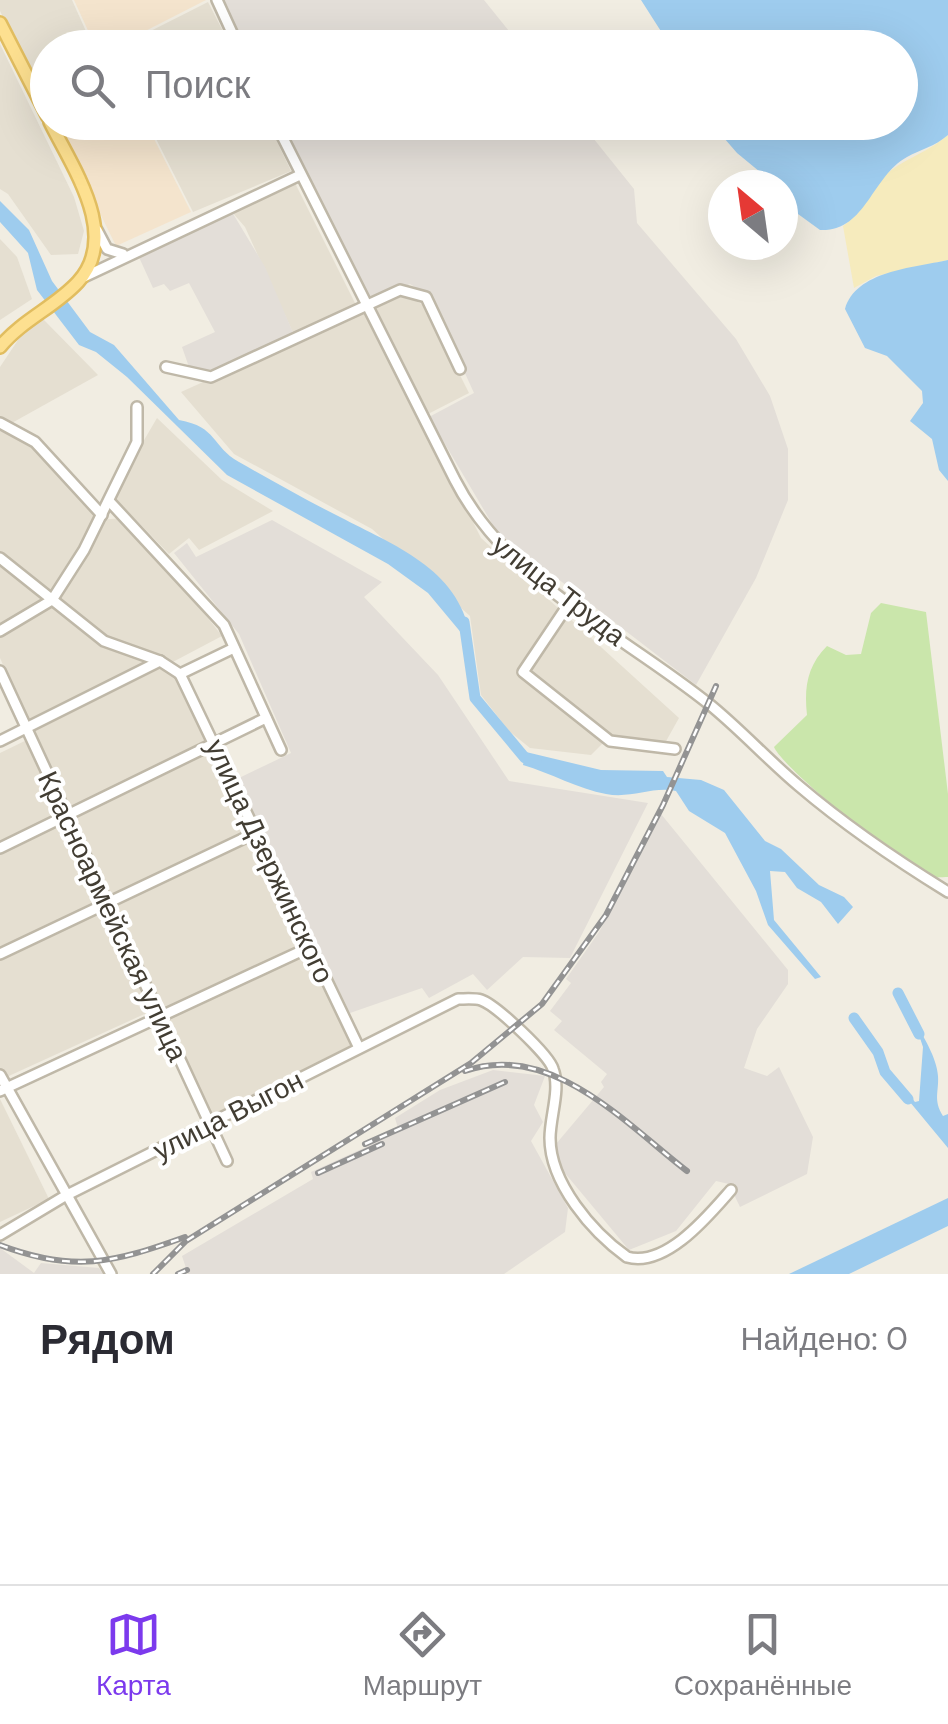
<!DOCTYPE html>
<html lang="ru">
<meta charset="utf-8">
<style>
:root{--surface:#fff;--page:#f7f7f7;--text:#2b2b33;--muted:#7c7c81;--line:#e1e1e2;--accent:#7c3aed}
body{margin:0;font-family:"DM Sans",sans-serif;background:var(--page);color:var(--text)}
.compass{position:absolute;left:708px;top:170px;width:90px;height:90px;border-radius:50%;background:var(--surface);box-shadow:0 10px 40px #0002;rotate:331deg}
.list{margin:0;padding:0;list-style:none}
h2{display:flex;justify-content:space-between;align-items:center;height:130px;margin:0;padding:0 40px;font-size:42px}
h2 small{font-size:32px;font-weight:400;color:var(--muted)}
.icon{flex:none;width:55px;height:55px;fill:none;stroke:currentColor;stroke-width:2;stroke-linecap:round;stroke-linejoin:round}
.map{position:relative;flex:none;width:948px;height:1274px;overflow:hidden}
.search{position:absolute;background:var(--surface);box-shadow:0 10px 40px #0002;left:30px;right:30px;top:30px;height:110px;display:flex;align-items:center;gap:25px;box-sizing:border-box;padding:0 35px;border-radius:55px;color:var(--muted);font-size:38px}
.sheet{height:310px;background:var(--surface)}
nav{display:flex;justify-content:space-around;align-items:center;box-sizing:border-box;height:140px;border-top:2px solid var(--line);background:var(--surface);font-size:28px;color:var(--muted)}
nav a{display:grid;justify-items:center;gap:5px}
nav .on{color:var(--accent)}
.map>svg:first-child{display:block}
.residential{fill:#e5dfd1}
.commercial{fill:#f4e4cd}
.industrial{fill:#e3ded8}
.green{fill:#cae6ab}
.sand{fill:#f6ebbd}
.water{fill:#9eccee}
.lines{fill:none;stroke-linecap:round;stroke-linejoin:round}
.river{stroke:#9eccee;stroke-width:11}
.minor-casing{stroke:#bfb8a8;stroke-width:14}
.major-casing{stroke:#e1bd60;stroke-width:16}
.minor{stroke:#fff;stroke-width:9}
.major{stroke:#fde090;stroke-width:11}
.rail-casing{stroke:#939393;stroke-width:6}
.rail{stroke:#fff;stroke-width:2.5;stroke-dasharray:8;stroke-linecap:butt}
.labels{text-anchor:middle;stroke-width:8;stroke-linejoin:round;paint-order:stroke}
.street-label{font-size:28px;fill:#423d33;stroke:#fff}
</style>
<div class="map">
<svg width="948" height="1274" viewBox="0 0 948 1274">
<rect width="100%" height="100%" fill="#f1ede2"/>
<g class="residential">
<polygon points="0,0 72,0 93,47 48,48 47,96 43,98 0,11"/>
<polygon points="208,2 231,47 119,47"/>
<polygon points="0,44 74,197 84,231 78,254 51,255 8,194 0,189"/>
<polygon points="148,123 268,123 291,171 193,212"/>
<polygon points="295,183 356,305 294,335 245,227 232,212"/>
<polygon points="0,239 17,257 32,299 0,320"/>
<polygon points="405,295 425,306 469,393 428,414 373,309"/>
<polygon points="366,308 481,538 679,718 665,743 603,743 591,755 530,748 509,731 481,695 470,616 372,529 234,454 181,392"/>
<polygon points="42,318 98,375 10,424 0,417 0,367 22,334"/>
<polygon points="157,418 222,480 273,511 199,550 189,538 169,554 112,495"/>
<polygon points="0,431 32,444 99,520 123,518 165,563 222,636 169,664 357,1047 214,1121 162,1006 0,1080 0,753 35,736 0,658"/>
<polygon points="0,1099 49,1199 0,1222"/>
</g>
<g class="commercial">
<polygon points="74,0 206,0 114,47 96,48"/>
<polygon points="56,123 146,123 191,212 116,246"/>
</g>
<g class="industrial">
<polygon points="223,0 484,0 522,47 245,47"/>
<polygon points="281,123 581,123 634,189 637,223 736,339 770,396 788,449 788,500 756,578 696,685 497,532 429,417 474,393 437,312 428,295 410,284 371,302"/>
<polygon points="232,212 265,267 294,335 210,372 189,367 182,347 215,332 189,283 170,291 164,284 153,288 138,255"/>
<polygon points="272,520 382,582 364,597 438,675 509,781 648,803 570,958 523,957 487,990 473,974 429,998 422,988 350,1013 237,779 291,753 239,634 174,553 187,543 196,557"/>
<polygon points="661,814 788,970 788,984 757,1029 744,1068 767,1076 779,1067 813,1137 807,1174 740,1207 729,1184 716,1181 676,1231 629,1250 559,1166 556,1144 604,1087 601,1082 607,1074 554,1030 562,1021 550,1011 571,983 566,979 599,932"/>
<polygon points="493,1070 545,1076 534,1105 543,1122 531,1141 568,1208 565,1232 504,1274 188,1274 182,1256 313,1179 311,1172 399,1132 395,1118 440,1090"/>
<polygon points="0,1248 34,1273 41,1263 99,1268 103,1274 0,1274"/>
</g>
<path class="green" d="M881 603 926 612 948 794V877C943 877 937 878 932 877 908 870 783 769 774 747L807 715C804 688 807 666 827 646L846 655 861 654 871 613Z"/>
<path class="sand" d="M948 135V260L876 276 854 288 843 226C870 206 860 202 876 184 897 160 925 155 948 135Z"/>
<g class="water">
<path d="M641 0H948V135C934 147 921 149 907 157 871 177 866 232 820 230L798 214 783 185H776L737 153 711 123 900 122V48L671 47Z"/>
<path d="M0 201 29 230 52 281 90 332 114 345 179 420C218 427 211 446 239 462 272 481 306 500 340 517 393 545 458 568 470 635H463L428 593 388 564 227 475 127 377 96 352 79 345 37 290 28 253 0 222Z"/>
<path d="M948 260V481L939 470 932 439 910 421 923 403 922 391 887 356 865 348 845 309C856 271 912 268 948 260Z"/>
<path d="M526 752 601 770 663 771 667 777 701 780 724 790 765 841 781 849 819 885 844 897 853 907 838 924 821 902 797 888 785 872 770 871 774 920 821 977 815 979 768 925 756 891 725 833 689 811 676 791C653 786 631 799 606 794 579 789 550 773 523 765Z"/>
<path d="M914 1020C923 1036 937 1058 938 1076 939 1092 933 1100 943 1116L948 1114V1148L900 1090 901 1084 915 1102 919 1101 923 1047Z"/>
<polygon points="948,1198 948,1226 849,1274 789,1274"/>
</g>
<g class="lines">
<g class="river">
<polyline points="464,622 475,698 525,758 536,761"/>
<polyline points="898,993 919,1034"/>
<polyline points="854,1018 878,1052 885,1072 908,1099"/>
</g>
<g class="minor-casing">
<g id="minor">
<polyline points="217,0 239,48"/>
<path d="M275 122 455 480C507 582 622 634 709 704 741 730 768 760 799 786 846 826 896 860 948 892"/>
<polyline points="97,230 107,249 123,254"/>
<polyline points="84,277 300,175"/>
<polyline points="166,367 211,377 400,290 426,297 460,369"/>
<polyline points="0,423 35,442 102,515"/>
<polyline points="110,502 224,625 281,750"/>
<polyline points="0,558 104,641 160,661 180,674"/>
<polyline points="570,602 523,672 610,741 675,749"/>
<polyline points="0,631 52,600 84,550 137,442 137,407"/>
<polyline points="0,671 227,1161"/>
<polyline points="180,674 359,1048"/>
<polyline points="180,674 234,648"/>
<polyline points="0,741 160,661"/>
<polyline points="0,848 266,718"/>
<polyline points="0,954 255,833"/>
<polyline points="0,1075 111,1274"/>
<polyline points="0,1091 310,947"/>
<path d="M0 1235 65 1196 458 999C465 999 475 998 481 1000 496 1005 549 1055 553 1069 561 1089 550 1116 550 1138 550 1183 592 1232 627 1257 666 1268 709 1215 731 1190"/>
</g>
</g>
<g class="major-casing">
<g id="major">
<polyline points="0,23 48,117"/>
<path d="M0 347C22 320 55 307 78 282 121 235 72 167 50 122"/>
</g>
</g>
<use href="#minor" class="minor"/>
<use href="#major" class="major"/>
<g class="rail-casing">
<g id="rail">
<path d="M465 1071C551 1041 626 1124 687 1171"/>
<polyline points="365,1144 505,1082"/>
<polyline points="318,1173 382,1144"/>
<path d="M0 1245C74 1273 113 1263 185 1237"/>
<polyline points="153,1274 186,1241 471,1063 542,1004 606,915 663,805 716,686"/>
<polyline points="178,1274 187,1270"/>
</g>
</g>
<use href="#rail" class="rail"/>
</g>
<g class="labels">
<g class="street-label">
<text transform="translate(559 590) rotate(38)" y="10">улица Труда</text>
<text transform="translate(270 861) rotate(65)" y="10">улица Дзержинского</text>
<text transform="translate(113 916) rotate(65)" y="10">Красноармейская улица</text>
<text transform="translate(228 1115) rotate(-27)" y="10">улица Выгон</text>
</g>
</g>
</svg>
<svg class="compass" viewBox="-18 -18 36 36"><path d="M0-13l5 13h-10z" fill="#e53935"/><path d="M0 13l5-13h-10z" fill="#7c7c81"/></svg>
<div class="search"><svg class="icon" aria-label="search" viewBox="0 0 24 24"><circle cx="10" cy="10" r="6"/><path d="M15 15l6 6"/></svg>Поиск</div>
</div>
<section class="sheet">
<h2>Рядом<small>Найдено: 0</small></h2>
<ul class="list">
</ul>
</section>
<nav>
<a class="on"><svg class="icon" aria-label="map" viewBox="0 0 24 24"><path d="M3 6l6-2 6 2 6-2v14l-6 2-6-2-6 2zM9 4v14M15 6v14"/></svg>Карта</a>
<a><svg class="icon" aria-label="directions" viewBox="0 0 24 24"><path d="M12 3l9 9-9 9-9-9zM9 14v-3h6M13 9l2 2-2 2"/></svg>Маршрут</a>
<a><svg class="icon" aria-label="saved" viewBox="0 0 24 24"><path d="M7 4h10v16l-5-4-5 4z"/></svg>Сохранённые</a>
</nav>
